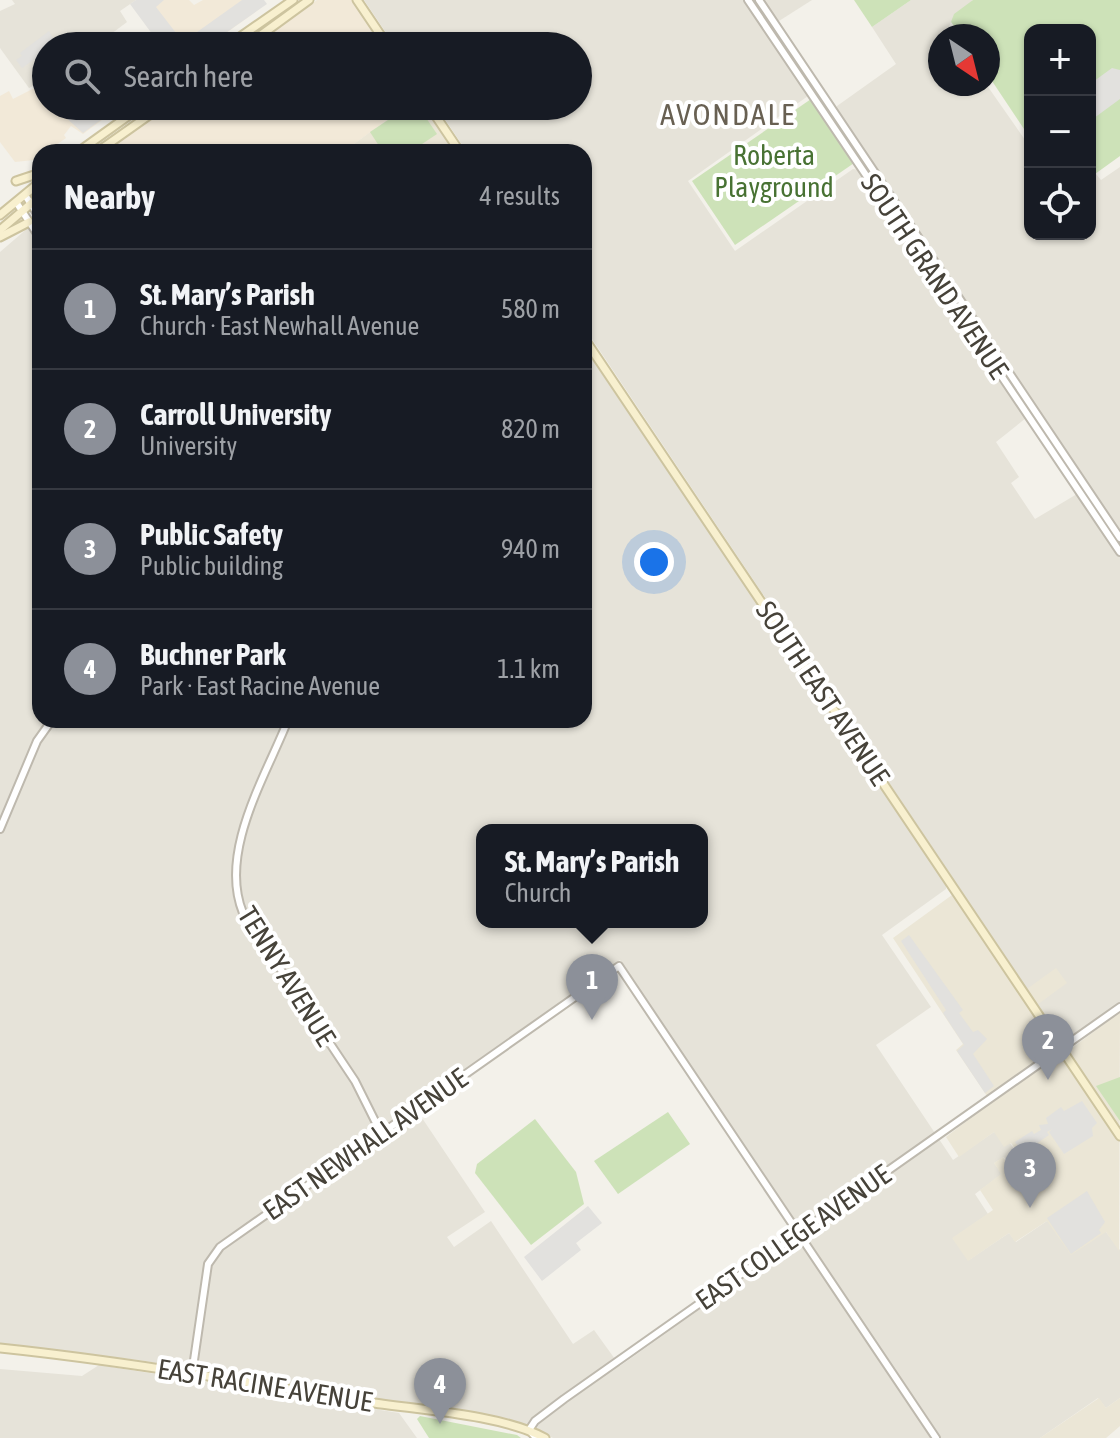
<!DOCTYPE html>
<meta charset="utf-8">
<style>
:root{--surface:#171b24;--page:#242831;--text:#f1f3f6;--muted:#9ea1a6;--line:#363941;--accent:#8c9099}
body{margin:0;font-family:"Asap Condensed",sans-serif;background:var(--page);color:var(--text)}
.controls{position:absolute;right:24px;top:24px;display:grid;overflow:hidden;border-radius:16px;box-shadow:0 2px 6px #0004}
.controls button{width:72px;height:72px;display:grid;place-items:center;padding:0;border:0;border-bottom:2px solid var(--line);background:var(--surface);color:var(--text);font:40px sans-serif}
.compass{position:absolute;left:928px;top:24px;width:72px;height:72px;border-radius:50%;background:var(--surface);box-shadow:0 2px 6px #0004;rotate:145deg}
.you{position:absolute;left:654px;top:562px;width:28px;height:28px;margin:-20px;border:6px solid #fff;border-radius:50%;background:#1a73e8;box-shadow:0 0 0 12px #1a73e833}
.badge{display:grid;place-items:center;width:52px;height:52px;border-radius:50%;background:var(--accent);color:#fff;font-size:26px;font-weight:700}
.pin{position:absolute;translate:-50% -66px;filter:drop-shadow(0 2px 4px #0008)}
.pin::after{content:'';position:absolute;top:42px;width:28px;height:24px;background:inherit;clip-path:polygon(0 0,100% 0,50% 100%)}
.popup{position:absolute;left:476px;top:824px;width:232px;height:104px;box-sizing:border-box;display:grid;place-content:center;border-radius:16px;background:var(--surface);filter:drop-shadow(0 2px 6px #0005);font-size:26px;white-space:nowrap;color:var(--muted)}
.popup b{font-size:30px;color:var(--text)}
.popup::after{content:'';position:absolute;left:50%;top:100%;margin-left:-16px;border:16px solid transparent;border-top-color:var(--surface)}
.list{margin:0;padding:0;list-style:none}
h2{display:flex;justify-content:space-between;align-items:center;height:104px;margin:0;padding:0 32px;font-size:34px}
h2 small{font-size:26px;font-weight:400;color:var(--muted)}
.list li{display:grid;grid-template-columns:52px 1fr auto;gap:24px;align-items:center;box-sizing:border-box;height:120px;padding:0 32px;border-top:2px solid var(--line)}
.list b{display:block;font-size:30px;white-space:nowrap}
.list p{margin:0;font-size:26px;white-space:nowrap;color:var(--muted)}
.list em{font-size:26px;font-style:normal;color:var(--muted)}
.icon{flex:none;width:44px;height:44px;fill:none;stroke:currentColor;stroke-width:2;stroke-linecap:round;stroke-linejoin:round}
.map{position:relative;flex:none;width:1120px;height:1438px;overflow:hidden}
.search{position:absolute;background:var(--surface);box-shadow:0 2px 6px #0004;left:32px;top:32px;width:560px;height:88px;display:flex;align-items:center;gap:20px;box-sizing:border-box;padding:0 28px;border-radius:44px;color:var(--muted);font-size:30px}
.panel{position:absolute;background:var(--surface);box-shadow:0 2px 6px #0004;left:32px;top:144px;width:560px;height:584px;border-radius:24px}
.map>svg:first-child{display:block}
.residential{fill:#e6e3d9;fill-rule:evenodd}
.commercial{fill:#f2e9d8}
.education{fill:#ebe6d6}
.green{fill:#cde2b8}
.parking{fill:#e2e1de}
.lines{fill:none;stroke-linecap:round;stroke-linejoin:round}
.tertiary-casing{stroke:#beb9ae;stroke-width:10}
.secondary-casing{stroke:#cdc49f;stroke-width:11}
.tertiary{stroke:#fff;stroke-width:6}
.secondary{stroke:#f8f0cf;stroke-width:7}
.labels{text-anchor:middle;stroke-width:8;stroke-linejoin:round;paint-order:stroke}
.park-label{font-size:28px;fill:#487233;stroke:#fff}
.street-label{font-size:28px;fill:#464239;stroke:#fff}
.neighbourhood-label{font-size:30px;letter-spacing:2px;fill:#686052;stroke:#fff}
</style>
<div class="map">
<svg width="1120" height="1438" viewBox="0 0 1120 1438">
<rect width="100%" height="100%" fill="#f3f1ea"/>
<g class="residential">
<polygon points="12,0 136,0 120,11 127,22 95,46 46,46 46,79 29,88 0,48 0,11 15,4"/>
<polygon points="364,0 745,0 808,96 688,181 735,251 853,169 860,170 1026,418 996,442 1019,477 1011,483 1035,519 1077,494 1120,556 1120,1002 1065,1040 1056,1032 584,327 584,152 467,152 436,106 578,106 578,46 395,46"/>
<polygon points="763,0 812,0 779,21"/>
<polygon points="911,0 973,0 951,22 948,29 953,36 940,36 940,84 986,84 1030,147 1030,234 1090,234 1090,167 1101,180 1120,167 1120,533 837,111 837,106 896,64 872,27"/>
<path d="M29 227 40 243V720H584V356H590L946 884V889L882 935 931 1007 876 1045 953 1160 994 1132 1010 1143 1037 1181 1026 1189 1004 1157 994 1163 1002 1174 975 1194 988 1214 953 1238 969 1260 1009 1233 1016 1242 1047 1221 1106 1232 1120 1250V1398L1106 1408 1098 1398 1040 1438H553L519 1422 488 1417 139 1360 0 1344V252ZM482 830H702V922H482ZM620 960 804 1235 620 1366 594 1330 573 1344 491 1221 454 1247 447 1237 485 1212 414 1106Z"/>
<polygon points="99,1365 399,1413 417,1438 0,1438 0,1369 82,1376"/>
</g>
<g class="commercial">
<polygon points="137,0 189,0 194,5 203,0 259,0 262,3 258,10 208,46 162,46"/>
<polygon points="317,0 352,0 383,46 252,46"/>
<polygon points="46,82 46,106 121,106 83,134 71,126 64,135 66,138 46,152 40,152 34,160 15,162 0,142 0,96 9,91 13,99"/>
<polygon points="168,106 406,106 343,152 103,152"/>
</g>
<g class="education">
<polygon points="406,106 423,106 454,152 343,152"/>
<polygon points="952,895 1020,994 1056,968 1067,983 1030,1010 1060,1057 1120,1012 1119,1251 1106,1232 1071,1255 1047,1221 1015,1242 1009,1233 968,1261 952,1238 993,1210 980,1190 1001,1174 994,1163 1003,1157 1029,1194 1040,1185 1011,1143 1004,1147 994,1132 959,1157 946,1137 991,1102 956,1050 963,1044 893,938"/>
<polygon points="1099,1398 1106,1408 1120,1398 1120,1426 1106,1438 1040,1438"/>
</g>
<g class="green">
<polygon points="854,0 911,0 872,27"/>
<polygon points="973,0 1120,0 1120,156 1095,174 1090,167 1090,30 1030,30 1030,138 988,75 988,36 962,36 951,22 954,14"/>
<polygon points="814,97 857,161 735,245 692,181"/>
<polygon points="409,106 418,106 437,134 410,152 383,152 370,132"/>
<polygon points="1120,1077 1120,1121 1096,1086"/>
<polygon points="668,1112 690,1144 618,1194 594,1161"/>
<polygon points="535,1119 576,1172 584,1204 531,1245 475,1173 477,1164"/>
<polygon points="420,1416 517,1435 521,1438 429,1438 417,1419"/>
</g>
<g class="parking">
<polygon points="136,0 164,0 156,7 183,42 242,0 264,0 267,4 207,46 161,46 130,4"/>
<polygon points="49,31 56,44 46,46 46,51 22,68 16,60 22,56 20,53"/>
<polygon points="1112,68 1120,70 1120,99 1090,121 1090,84"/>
<polygon points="78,106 120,106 83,133 64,116"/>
<polygon points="909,935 963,1010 959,1013 973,1032 978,1030 987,1039 973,1054 994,1086 985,1093 957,1051 964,1045 943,1013 946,1010 901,941"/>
<polygon points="1082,1101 1097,1123 1092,1128 1093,1136 1064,1154 1049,1132 1052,1129 1047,1132 1049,1135 1023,1153 1015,1142 1032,1131 1034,1134 1041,1130 1039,1125 1048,1124 1046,1118 1061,1107 1064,1111"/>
<polygon points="1087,1191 1105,1222 1099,1230 1101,1233 1071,1254 1047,1218"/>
<polygon points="588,1206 602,1223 576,1243 581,1250 542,1281 524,1257"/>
</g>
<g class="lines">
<g class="tertiary-casing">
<g id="tertiary">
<polyline points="748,0 1120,552"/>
<polyline points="759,0 1120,538"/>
<polyline points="25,195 40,218"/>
<polyline points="16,202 40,238"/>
<path d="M288 720C266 776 218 852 243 913L355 1081 381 1133"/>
<polyline points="0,829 37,741 52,720"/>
<polyline points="192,1374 208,1264 220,1247 619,966 936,1438"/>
<polyline points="536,1438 529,1430 535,1421 564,1399 1120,1007"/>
</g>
</g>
<g class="secondary-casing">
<g id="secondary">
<polyline points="357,0 388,46"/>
<polyline points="227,46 293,0"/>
<polyline points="246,46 309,0"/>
<polyline points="429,106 460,152"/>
<polyline points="78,152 142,106"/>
<polyline points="97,152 162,106"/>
<polyline points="16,181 40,173"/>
<polyline points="0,215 40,182"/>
<polyline points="0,230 40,196"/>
<polyline points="0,237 29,222"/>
<polyline points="584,338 1120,1136"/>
<path d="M0 1348C123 1361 245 1382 367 1402 419 1410 500 1414 545 1438"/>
</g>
</g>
<use href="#tertiary" class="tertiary"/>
<use href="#secondary" class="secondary"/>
</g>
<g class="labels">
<g class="park-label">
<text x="774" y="165">Roberta<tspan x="774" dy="32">Playground</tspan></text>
</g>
<g class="street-label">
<text transform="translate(935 276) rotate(56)" y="10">SOUTH GRAND AVENUE</text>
<text transform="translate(823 693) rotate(56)" y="10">SOUTH EAST AVENUE</text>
<text transform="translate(287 976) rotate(58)" y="10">TENNY AVENUE</text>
<text transform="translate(365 1144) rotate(-35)" y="10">EAST NEWHALL AVENUE</text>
<text transform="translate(793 1237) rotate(-35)" y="10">EAST COLLEGE AVENUE</text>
<text transform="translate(265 1385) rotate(9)" y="10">EAST RACINE AVENUE</text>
</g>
<g class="neighbourhood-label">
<text x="728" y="125">AVONDALE</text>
</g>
</g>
</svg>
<div class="controls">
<button>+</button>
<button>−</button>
<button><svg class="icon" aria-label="locate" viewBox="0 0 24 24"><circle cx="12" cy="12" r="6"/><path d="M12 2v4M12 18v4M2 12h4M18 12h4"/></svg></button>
</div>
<svg class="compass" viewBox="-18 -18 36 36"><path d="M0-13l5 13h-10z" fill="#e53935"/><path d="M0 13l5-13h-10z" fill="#9ea1a6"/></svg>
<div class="you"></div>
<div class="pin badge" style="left:592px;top:1020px">1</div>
<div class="popup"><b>St. Mary’s Parish</b>Church</div>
<div class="pin badge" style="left:1048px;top:1080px">2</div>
<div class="pin badge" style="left:1030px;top:1208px">3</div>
<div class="pin badge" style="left:440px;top:1424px">4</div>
<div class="search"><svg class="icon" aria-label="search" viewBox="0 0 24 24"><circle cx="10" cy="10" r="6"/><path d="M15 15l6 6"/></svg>Search here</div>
<section class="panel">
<h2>Nearby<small>4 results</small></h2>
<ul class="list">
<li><span class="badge">1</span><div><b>St. Mary’s Parish</b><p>Church · East Newhall Avenue</p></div><em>580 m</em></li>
<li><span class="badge">2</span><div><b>Carroll University</b><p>University</p></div><em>820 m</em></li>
<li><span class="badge">3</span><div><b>Public Safety</b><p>Public building</p></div><em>940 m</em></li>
<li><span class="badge">4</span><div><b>Buchner Park</b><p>Park · East Racine Avenue</p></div><em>1.1 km</em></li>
</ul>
</section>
</div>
